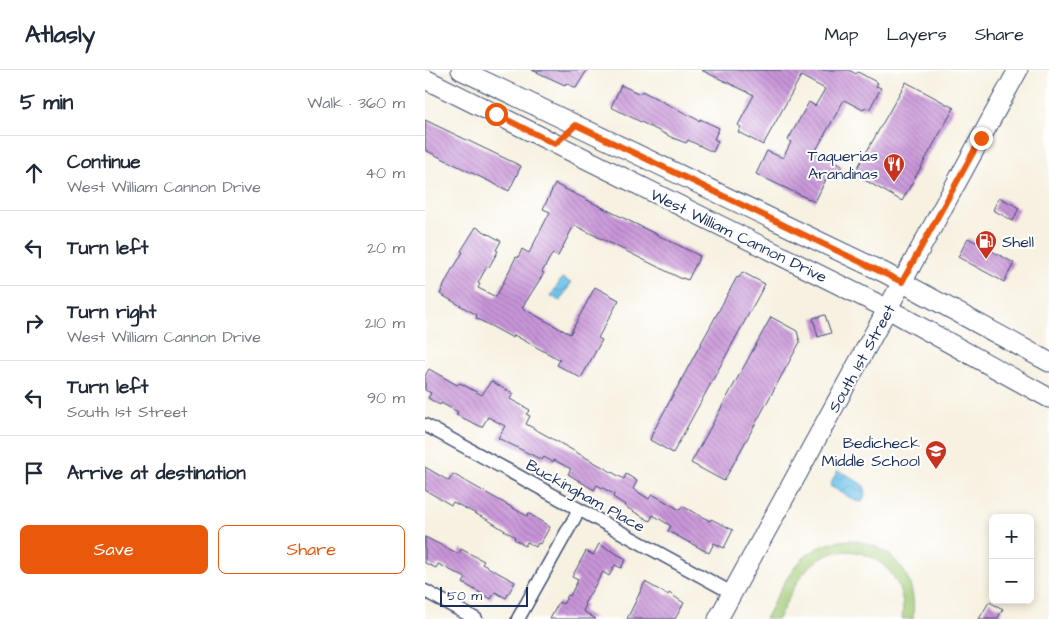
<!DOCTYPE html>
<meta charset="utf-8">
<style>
:root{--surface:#fff;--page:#f6f6f7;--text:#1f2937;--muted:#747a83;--line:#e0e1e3;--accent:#ea580c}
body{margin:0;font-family:"Architects Daughter",sans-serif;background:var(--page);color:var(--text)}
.controls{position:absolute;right:15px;bottom:15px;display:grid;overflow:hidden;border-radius:8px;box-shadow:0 2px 8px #0003}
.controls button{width:45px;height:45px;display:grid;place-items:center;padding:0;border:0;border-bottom:1px solid var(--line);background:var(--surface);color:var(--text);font:25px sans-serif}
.scale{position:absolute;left:15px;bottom:12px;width:88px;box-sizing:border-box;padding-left:5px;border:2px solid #1b2f5e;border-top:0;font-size:14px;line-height:18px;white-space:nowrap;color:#1b2f5e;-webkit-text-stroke:4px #fff;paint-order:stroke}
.stop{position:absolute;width:15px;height:15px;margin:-11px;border:4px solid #ea580c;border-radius:50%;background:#fff}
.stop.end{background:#ea580c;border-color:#fff;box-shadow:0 1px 5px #0008}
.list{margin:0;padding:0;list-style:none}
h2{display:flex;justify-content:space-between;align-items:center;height:65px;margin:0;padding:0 20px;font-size:21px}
h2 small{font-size:16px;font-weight:400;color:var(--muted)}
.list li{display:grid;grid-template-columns:32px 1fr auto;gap:15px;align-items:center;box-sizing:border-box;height:75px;padding:0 20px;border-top:1px solid var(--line)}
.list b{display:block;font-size:19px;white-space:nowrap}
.list p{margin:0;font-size:16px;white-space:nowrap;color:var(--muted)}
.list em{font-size:16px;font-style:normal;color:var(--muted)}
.actions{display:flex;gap:10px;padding:15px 20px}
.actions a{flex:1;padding:11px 0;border:1px solid var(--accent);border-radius:8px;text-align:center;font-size:18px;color:var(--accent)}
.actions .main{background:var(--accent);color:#fff}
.icon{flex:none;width:28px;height:28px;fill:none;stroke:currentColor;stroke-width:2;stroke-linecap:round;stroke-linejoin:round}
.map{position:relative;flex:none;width:624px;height:549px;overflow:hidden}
header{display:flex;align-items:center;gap:30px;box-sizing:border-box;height:70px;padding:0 25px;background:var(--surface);border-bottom:1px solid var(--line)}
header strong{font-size:24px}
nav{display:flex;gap:28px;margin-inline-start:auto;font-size:18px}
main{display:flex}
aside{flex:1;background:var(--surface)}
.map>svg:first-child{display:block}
.pitch{fill:#a3cb76;stroke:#5f7d6a}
.water{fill:url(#water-waves);stroke:#4479a4}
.building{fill:url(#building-back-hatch)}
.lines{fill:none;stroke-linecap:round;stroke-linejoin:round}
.street-casing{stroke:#3c4c72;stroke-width:15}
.secondary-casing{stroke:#3c4c72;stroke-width:21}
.street{stroke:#fff;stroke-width:12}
.secondary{stroke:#fff;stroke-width:19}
.route{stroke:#ea580c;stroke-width:6}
.labels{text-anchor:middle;stroke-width:4;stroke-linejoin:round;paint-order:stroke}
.poi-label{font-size:16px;fill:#1b2f5e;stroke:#fff;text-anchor:end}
.street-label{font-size:16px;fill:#1b2f5e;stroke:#fff}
</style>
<header>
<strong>Atlasly</strong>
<nav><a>Map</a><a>Layers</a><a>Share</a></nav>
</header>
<main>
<aside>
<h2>5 min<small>Walk · 360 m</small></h2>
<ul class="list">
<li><svg class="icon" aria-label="ahead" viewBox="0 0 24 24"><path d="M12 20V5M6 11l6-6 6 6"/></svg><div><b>Continue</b><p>West William Cannon Drive</p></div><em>40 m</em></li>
<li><svg class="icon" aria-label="left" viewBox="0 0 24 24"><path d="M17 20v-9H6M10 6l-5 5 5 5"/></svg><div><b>Turn left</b></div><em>20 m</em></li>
<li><svg class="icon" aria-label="right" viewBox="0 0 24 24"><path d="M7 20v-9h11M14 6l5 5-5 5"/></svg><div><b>Turn right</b><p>West William Cannon Drive</p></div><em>210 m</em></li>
<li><svg class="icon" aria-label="left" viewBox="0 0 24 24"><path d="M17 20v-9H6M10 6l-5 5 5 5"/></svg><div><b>Turn left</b><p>South 1st Street</p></div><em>90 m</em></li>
<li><svg class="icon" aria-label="arrive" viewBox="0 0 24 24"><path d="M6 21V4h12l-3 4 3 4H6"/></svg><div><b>Arrive at destination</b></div></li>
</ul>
<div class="actions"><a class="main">Save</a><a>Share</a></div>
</aside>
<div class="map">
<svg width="624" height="549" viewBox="0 0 624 549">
<defs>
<pattern id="water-waves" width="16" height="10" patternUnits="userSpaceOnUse" patternTransform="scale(1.25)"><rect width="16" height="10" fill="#6ec3eb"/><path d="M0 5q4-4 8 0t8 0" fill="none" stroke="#5a9fc2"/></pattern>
<pattern id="building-back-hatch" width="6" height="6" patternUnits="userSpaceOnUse" patternTransform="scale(1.25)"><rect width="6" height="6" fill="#c995d8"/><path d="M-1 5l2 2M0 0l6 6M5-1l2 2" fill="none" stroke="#a27ab2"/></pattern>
</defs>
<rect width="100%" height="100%" fill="#fff"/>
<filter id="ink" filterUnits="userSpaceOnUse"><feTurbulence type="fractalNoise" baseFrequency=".02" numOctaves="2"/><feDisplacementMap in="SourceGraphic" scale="10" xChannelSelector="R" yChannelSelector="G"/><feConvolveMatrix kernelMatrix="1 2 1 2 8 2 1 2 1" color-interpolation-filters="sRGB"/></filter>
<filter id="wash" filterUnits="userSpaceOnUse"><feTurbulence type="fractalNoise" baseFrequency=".0096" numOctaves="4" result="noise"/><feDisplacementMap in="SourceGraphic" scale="20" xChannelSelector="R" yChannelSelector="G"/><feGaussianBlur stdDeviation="1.12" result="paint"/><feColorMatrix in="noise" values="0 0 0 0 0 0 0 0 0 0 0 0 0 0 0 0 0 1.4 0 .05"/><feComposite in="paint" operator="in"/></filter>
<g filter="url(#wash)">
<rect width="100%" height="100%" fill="#f7f1e1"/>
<path class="pitch" d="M425 470C468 475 493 505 488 549H477C486 500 432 462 390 492 372 505 363 530 353 549H340C361 510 373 473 425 470Z"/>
<g class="water">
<polygon points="137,208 146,213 135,231 126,226"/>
<polygon points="412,401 421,404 439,416 441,423 437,432 431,431 405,416"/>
</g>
<g id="blocks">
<g class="building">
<polygon points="107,0 162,0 151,18 141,13 140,15"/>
<polygon points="276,0 424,0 431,4 433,2 453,13 451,16 456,18 444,40 440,37 438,40 419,30 390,82 417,96 410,109 403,105 390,132 331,104 342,81 358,88 366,72 363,70 384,32 390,36 400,19 376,6 338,75 313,62 316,57 313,55 329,25"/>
<polygon points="481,12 529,38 477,131 429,104"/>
<polygon points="196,15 215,24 217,21 275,51 275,49 294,58 289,69 293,71 288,82 263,70 261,73 248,68 186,37"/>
<polygon points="0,50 96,96 84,121 0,80"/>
<polygon points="130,114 275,186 263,210 257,208 257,209 149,155 133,186 128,184 126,186 117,202 119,203 97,238 145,264 170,217 194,230 173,268 177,270 156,308 132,295 135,290 89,265 88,268 51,248 52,245 15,224 27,199 28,199 38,182 36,181 51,157 76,171 71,180 73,181 64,197 62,196 53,213 55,214 53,218 71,227 91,187 93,188 97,179 104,183 125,142 118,139"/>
<polygon points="574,127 594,138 588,151 568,140"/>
<polygon points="543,168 589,193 579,212 533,187"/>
<polygon points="317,202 340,214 248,383 225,370 227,364 312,207 314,208"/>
<polygon points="400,245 406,263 393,267 388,248"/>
<polygon points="346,247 372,261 375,272 299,411 266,393"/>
<polygon points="4,299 32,315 35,313 57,325 66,311 88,324 85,329 105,340 101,344 105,346 101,354 199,409 201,404 212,411 208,419 224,429 227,424 255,440 257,436 285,451 286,449 308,460 299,478 289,473 284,483 243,461 246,456 228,445 225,451 199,436 200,435 188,427 189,424 172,415 169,420 143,404 146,399 129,390 128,392 119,387 117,390 73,368 80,356 63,347 57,357 31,345 33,342 16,333 15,335 3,328 6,323 0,320 0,306"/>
<polygon points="0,397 24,411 28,404 102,446 103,443 125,457 115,474 113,473 111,477 102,472 100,476 89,469 90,467 63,450 28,432 26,435 0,420"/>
<polygon points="0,467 34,484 36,479 59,491 57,494 90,512 81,528 70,522 66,529 38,513 41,508 13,494 11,498 0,493"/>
<polygon points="174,474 201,489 196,498 190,495 184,506 178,502 159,534 161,535 158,541 171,549 125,549 134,532 138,534 143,525 145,526 153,510 147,507 161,481 168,485"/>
<polygon points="220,512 243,525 244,523 259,533 250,549 202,549"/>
<polygon points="564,532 578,539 572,549 554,549"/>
</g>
</g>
</g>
<g filter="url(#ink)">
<use href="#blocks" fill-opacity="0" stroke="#3c4c72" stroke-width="1"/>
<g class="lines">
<g class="street-casing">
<g id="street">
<polyline points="0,355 307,523"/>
<polyline points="0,521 51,549"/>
<polyline points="93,549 154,440"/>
</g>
</g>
<g class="secondary-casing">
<g id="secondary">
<polyline points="36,0 460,203 624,292"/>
<polyline points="0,9 463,239 624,328"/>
<polyline points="293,549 593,0"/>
</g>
</g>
<use href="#street" class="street"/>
<use href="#secondary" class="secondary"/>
</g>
</g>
<g class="lines" filter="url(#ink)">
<polyline class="route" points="71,44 130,74 151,55 477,212 556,68"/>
</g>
<defs>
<g id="restaurant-pin" transform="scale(1.125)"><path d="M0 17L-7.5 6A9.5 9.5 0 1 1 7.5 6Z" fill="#c8321e" stroke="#fff"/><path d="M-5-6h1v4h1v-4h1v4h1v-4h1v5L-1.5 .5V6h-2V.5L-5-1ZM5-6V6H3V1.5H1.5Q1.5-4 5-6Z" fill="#fff"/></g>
<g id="fuel-pin" transform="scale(1.125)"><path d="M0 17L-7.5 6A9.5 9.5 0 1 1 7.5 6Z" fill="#c8321e" stroke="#fff"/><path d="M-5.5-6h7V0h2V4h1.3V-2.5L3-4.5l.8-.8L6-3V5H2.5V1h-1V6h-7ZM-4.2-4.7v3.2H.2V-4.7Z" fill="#fff"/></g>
<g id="school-pin" transform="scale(1.125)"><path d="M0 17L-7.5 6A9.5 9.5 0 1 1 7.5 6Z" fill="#c8321e" stroke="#fff"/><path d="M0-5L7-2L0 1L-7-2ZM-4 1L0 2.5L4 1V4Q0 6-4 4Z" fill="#fff"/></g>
</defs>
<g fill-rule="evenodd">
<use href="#restaurant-pin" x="469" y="94"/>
<use href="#fuel-pin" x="561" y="171"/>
<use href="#school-pin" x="511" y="381"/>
</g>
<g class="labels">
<g class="poi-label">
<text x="453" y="91">Taquerias<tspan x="453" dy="18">Arandinas</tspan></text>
<text x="577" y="177" text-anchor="start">Shell</text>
<text x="495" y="378">Bedicheck<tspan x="495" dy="18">Middle School</tspan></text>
</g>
<g class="street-label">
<text transform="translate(314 165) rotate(26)" y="6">West William Cannon Drive</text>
<text transform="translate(436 288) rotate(-61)" y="6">South 1st Street</text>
<text transform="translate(161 425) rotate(29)" y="6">Buckingham Place</text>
</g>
</g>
</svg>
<div class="controls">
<button>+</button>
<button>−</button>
</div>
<div class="scale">50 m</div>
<div class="stop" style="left:71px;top:44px"></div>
<div class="stop end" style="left:556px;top:68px"></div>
</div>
</main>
